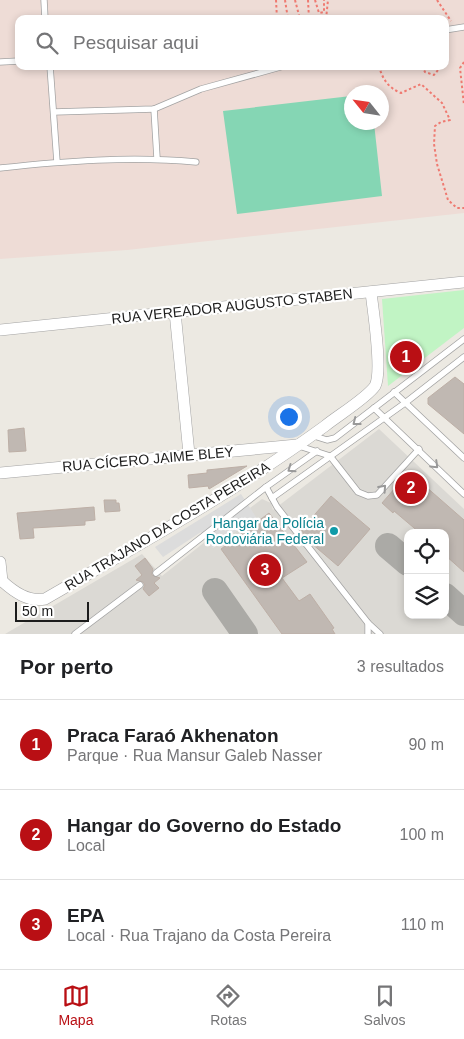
<!DOCTYPE html>
<html lang="pt">
<meta charset="utf-8">
<style>
:root{--surface:#fff;--page:#f6f6f6;--text:#202124;--muted:#757577;--line:#e0e0e0;--accent:#b90f14}
body{margin:0;font-family:Arial,sans-serif;background:var(--page);color:var(--text)}
.controls{position:absolute;right:15px;bottom:15px;display:grid;overflow:hidden;border-radius:10px;box-shadow:0 2px 8px #0003}
.controls button{width:45px;height:45px;display:grid;place-items:center;padding:0;border:0;border-bottom:1px solid var(--line);background:var(--surface);color:var(--text);font:25px sans-serif}
.compass{position:absolute;left:344px;top:85px;width:45px;height:45px;border-radius:50%;background:var(--surface);box-shadow:0 2px 8px #0003;rotate:300deg}
.scale{position:absolute;left:15px;bottom:12px;width:74px;box-sizing:border-box;padding-left:5px;border:2px solid #1c1c1c;border-top:0;font-size:14px;line-height:18px;white-space:nowrap;color:#1c1c1c;-webkit-text-stroke:4px #fff;paint-order:stroke}
.you{position:absolute;left:288px;top:416px;width:18px;height:18px;margin:-12px;border:4px solid #fff;border-radius:50%;background:#1a73e8;box-shadow:0 0 0 8px #1a73e833}
.badge{display:grid;place-items:center;width:32px;height:32px;border-radius:50%;background:var(--accent);color:#fff;font-size:16px;font-weight:700}
.pin{position:absolute;translate:-50% -50%;border:2px solid #fff;box-shadow:0 1px 5px #0006}
.list{margin:0;padding:0;list-style:none}
h2{display:flex;justify-content:space-between;align-items:center;height:65px;margin:0;padding:0 20px;font-size:21px}
h2 small{font-size:16px;font-weight:400;color:var(--muted)}
.list li{display:grid;grid-template-columns:32px 1fr auto;gap:15px;align-items:center;box-sizing:border-box;height:90px;padding:0 20px;border-top:1px solid var(--line)}
.list b{display:block;font-size:19px;white-space:nowrap}
.list p{margin:0;font-size:16px;white-space:nowrap;color:var(--muted)}
.list em{font-size:16px;font-style:normal;color:var(--muted)}
.icon{flex:none;width:28px;height:28px;fill:none;stroke:currentColor;stroke-width:2;stroke-linecap:round;stroke-linejoin:round}
.map{position:relative;flex:none;width:464px;height:634px;overflow:hidden}
.search{position:absolute;background:var(--surface);box-shadow:0 2px 8px #0003;left:15px;right:15px;top:15px;height:55px;display:flex;align-items:center;gap:12px;box-sizing:border-box;padding:0 18px;border-radius:10px;color:var(--muted);font-size:19px}
.sheet{height:335px;background:var(--surface)}
nav{display:flex;justify-content:space-around;align-items:center;box-sizing:border-box;height:70px;border-top:1px solid var(--line);background:var(--surface);font-size:14px;color:var(--muted)}
nav a{display:grid;justify-items:center;gap:2px}
nav .on{color:var(--accent)}
.map>svg:first-child{display:block}
.military{fill:#eedcd6;fill-rule:evenodd}
.airport{fill:#dbd9d4;fill-rule:evenodd}
.park{fill:#c1f4c4}
.pitch{fill:#85d6b4}
.parking{fill:#dcdcdc}
.lines{fill:none;stroke-linecap:round;stroke-linejoin:round}
.taxiway{stroke:#abaaa6;stroke-width:26}
.building{fill:#c0b8b2;stroke:#bdafa6}
.lane-casing{stroke:#a3a3a3;stroke-width:7}
.street-casing{stroke:#a3a3a3;stroke-width:12}
.path{stroke:#ef7a71;stroke-width:2;stroke-dasharray:2.5 2.5;stroke-linecap:butt}
.lane{stroke:#fff;stroke-width:5.5}
.street{stroke:#fff;stroke-width:11}
.oneway{stroke:#999}
.culture-dot{fill:#0f9aa8;stroke:#fff;stroke-width:2}
.labels{text-anchor:middle;stroke-width:4.5;stroke-linejoin:round;paint-order:stroke}
.street-label{font-size:14px;fill:#1c1c1c;stroke:#fff}
.culture-label{font-size:14px;fill:#0d838f;stroke:#fff;text-anchor:end}
</style>
<div class="map">
<svg width="464" height="634" viewBox="0 0 464 634">
<rect width="100%" height="100%" fill="#ece9e2"/>
<path class="military" d="M0 0H464V213L127 250 0 259ZM19 19H445V66H19ZM352 92H382V122H352Z"/>
<path class="airport" d="M379 429 464 509V634H5L142 554 162 576 206 541 213 548 255 517 250 508 262 499 271 503 273 510ZM408 533H445V615H408Z"/>
<polygon class="park" points="464,290 464,328 388,386 382,299"/>
<polygon class="pitch" points="351,96 352,122 374,123 382,196 237,214 223,111"/>
<polygon class="parking" points="241,494 256,517 212,548 201,532 163,557 155,547"/>
<g class="lines">
<g class="taxiway">
<polyline points="388,546 408,563"/>
<polyline points="215,591 245,634"/>
<polyline points="445,596 464,613"/>
</g>
</g>
<g class="building">
<polygon points="455,377 464,384 464,434 428,404 428,398"/>
<polygon points="24,428 26,451 9,452 8,430"/>
<polygon points="247,466 209,489 208,486 189,488 188,475 207,473 207,470"/>
<polygon points="409,472 464,520 464,572 445,555 445,533 420,533 394,511 393,513 382,503"/>
<polygon points="331,496 370,529 338,566 311,543 301,530"/>
<polygon points="104,500 116,500 116,503 119,503 120,511 105,512"/>
<polygon points="94,507 95,520 85,521 85,525 33,528 34,538 20,539 17,513"/>
<polygon points="269,513 307,562 282,578 299,601 310,594 334,628 332,629 335,634 282,634 221,549"/>
<polygon points="145,558 153,569 152,572 152,575 160,578 154,583 159,588 149,596 143,589 145,585 143,582 136,580 142,575 135,566"/>
</g>
<g class="lines">
<g class="lane-casing">
<g id="lane">
<polyline points="44,0 45,19"/>
<polyline points="445,30 464,27"/>
<polyline points="0,62 19,61"/>
<polyline points="50,66 57,162"/>
<polyline points="154,109 157,158"/>
<polyline points="54,112 154,109 201,89 284,66"/>
<path d="M0 168C65 161 131 156 196 162"/>
<polyline points="394,392 464,458"/>
<polyline points="374,408 464,494"/>
<polyline points="311,435 327,440 335,438 464,339"/>
<polyline points="299,446 330,456 358,492 368,496 377,495 419,449"/>
<polyline points="266,487 277,507 368,623 368,634"/>
<polyline points="272,498 405,403 464,357"/>
<polyline points="156,573 266,487 317,451"/>
<polyline points="368,623 380,634"/>
<polyline points="75,634 140,585"/>
</g>
</g>
<g class="street-casing">
<g id="street">
<polyline points="175,312 189,454"/>
<polyline points="0,330 464,282"/>
<polyline points="0,473 297,445"/>
<polyline points="0,562 2,581"/>
<path d="M2 581C14 592 28 602 45 599 140 544 236 491 325 426 337 416 367 398 375 386 383 371 373 311 371 292"/>
</g>
</g>
<g class="path">
<polyline points="276,0 277,19"/>
<polyline points="285,0 288,19"/>
<polyline points="295,0 300,19"/>
<polyline points="308,0 309,19"/>
<polyline points="315,0 319,13 324,12 324,0"/>
<polyline points="437,0 451,21"/>
<polyline points="326,19 328,0"/>
<polyline points="464,62 460,68 464,105"/>
<path d="M379 66C382 78 388 88 401 93L421 84 442 103 450 120 441 122 435 126 434 144 437 164 448 200 457 208H464"/>
<polyline points="422,66 425,72 434,75 438,70 436,66"/>
</g>
<use href="#lane" class="lane"/>
<use href="#street" class="street"/>
</g>
<defs><path id="oneway-chevron" d="M-2-3.5L2.5 0L-2 3.5" fill="none" stroke-width="1.6" stroke-linecap="round" stroke-linejoin="round" transform="scale(1.25)"/></defs>
<g class="oneway">
<use href="#oneway-chevron" transform="translate(356 422) rotate(142)"/>
<use href="#oneway-chevron" transform="translate(435 465) rotate(44)"/>
<use href="#oneway-chevron" transform="translate(291 469) rotate(145)"/>
<use href="#oneway-chevron" transform="translate(383 488) rotate(-48)"/>
</g>
<circle class="culture-dot" cx="334" cy="531" r="5"/>
<g class="labels">
<g class="street-label">
<text transform="translate(232 306) rotate(-6)" y="5">RUA VEREADOR AUGUSTO STABEN</text>
<text transform="translate(148 459) rotate(-5)" y="5">RUA CÍCERO JAIME BLEY</text>
<text transform="translate(167 526) rotate(-31)" y="5">RUA TRAJANO DA COSTA PEREIRA</text>
</g>
<g class="culture-label">
<text x="324" y="528">Hangar da Polícia<tspan x="324" dy="16">Rodoviária Federal</tspan></text>
</g>
</g>
</svg>
<div class="controls">
<button><svg class="icon" aria-label="locate" viewBox="0 0 24 24"><circle cx="12" cy="12" r="6"/><path d="M12 2v4M12 18v4M2 12h4M18 12h4"/></svg></button>
<button><svg class="icon" aria-label="layers" viewBox="0 0 24 24"><path d="M12 4l9 5-9 5-9-5zM3 14l9 5 9-5"/></svg></button>
</div>
<svg class="compass" viewBox="-18 -18 36 36"><path d="M0-13l5 13h-10z" fill="#e53935"/><path d="M0 13l5-13h-10z" fill="#757577"/></svg>
<div class="scale">50 m</div>
<div class="you"></div>
<div class="pin badge" style="left:406px;top:357px">1</div>
<div class="pin badge" style="left:411px;top:488px">2</div>
<div class="pin badge" style="left:265px;top:570px">3</div>
<div class="search"><svg class="icon" aria-label="search" viewBox="0 0 24 24"><circle cx="10" cy="10" r="6"/><path d="M15 15l6 6"/></svg>Pesquisar aqui</div>
</div>
<section class="sheet">
<h2>Por perto<small>3 resultados</small></h2>
<ul class="list">
<li><span class="badge">1</span><div><b>Praca Faraó Akhenaton</b><p>Parque · Rua Mansur Galeb Nasser</p></div><em>90 m</em></li>
<li><span class="badge">2</span><div><b>Hangar do Governo do Estado</b><p>Local</p></div><em>100 m</em></li>
<li><span class="badge">3</span><div><b>EPA</b><p>Local · Rua Trajano da Costa Pereira</p></div><em>110 m</em></li>
</ul>
</section>
<nav>
<a class="on"><svg class="icon" aria-label="map" viewBox="0 0 24 24"><path d="M3 6l6-2 6 2 6-2v14l-6 2-6-2-6 2zM9 4v14M15 6v14"/></svg>Mapa</a>
<a><svg class="icon" aria-label="directions" viewBox="0 0 24 24"><path d="M12 3l9 9-9 9-9-9zM9 14v-3h6M13 9l2 2-2 2"/></svg>Rotas</a>
<a><svg class="icon" aria-label="saved" viewBox="0 0 24 24"><path d="M7 4h10v16l-5-4-5 4z"/></svg>Salvos</a>
</nav>
